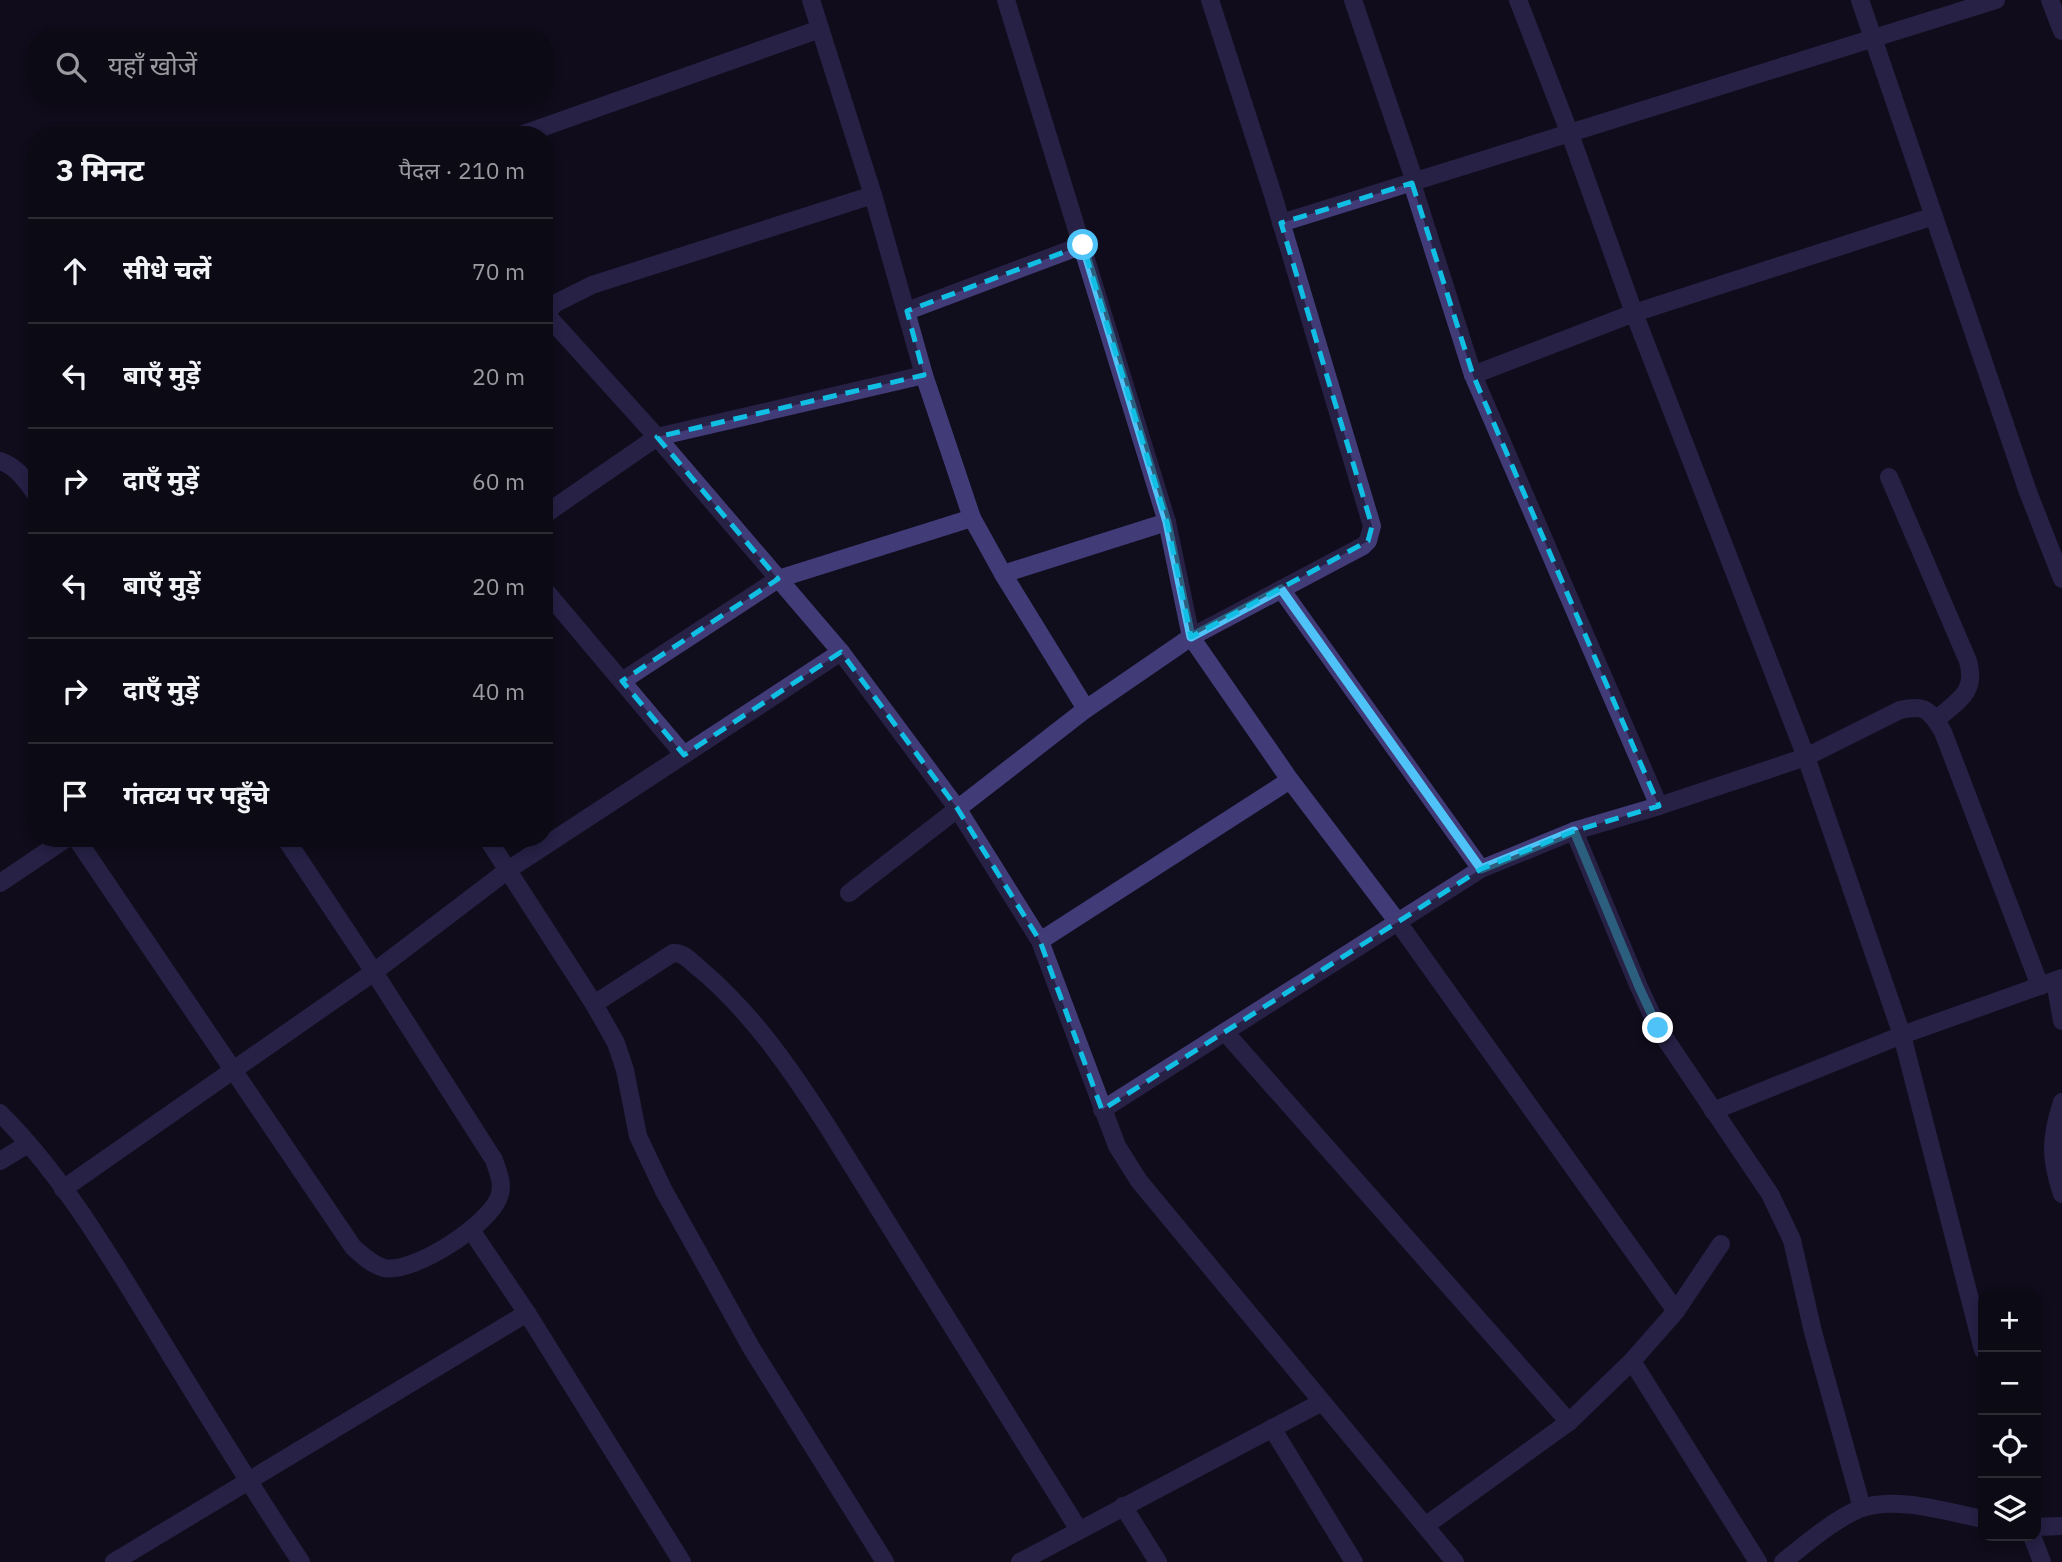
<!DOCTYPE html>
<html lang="hi">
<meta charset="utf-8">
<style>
:root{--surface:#0c0a15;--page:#1a1822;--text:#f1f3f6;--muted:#9a9aa0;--line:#2c2b34}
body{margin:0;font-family:"IBM Plex Sans","Noto Sans Devanagari",sans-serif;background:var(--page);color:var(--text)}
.controls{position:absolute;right:21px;bottom:21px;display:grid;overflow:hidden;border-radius:14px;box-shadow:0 4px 10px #0003}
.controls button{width:63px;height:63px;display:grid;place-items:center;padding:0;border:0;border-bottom:2px solid var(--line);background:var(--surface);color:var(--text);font:35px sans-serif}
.stop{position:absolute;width:21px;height:21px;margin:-16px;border:5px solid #4fc3f7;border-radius:50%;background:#fff}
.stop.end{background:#4fc3f7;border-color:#fff;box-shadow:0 2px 7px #0008}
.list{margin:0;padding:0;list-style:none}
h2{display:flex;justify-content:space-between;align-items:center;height:91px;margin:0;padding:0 28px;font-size:30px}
h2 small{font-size:23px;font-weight:400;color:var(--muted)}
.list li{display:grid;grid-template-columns:46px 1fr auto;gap:21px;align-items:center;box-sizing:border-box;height:105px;padding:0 28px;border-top:2px solid var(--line)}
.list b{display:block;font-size:26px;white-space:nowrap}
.list em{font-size:23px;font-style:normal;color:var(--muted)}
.icon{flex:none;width:38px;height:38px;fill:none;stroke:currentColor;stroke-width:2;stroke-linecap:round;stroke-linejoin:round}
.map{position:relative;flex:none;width:2062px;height:1562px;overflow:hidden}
.search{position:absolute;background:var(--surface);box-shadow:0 4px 10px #0003;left:28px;top:28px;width:525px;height:77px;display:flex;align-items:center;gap:18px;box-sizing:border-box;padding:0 24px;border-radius:28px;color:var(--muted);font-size:26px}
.panel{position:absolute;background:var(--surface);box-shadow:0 4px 10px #0003;left:28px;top:126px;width:525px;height:721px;border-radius:28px}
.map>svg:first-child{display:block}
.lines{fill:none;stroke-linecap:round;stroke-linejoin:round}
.minor{stroke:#413b78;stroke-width:18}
.route{stroke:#4fc3f7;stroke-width:9}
.marked{fill:none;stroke:#10bfe3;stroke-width:5;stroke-dasharray:14 9;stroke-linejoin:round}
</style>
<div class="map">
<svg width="2062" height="1562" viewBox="0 0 2062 1562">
<rect width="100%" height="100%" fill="#100d1c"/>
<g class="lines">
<g class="minor">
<polyline points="811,0 873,195 924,375 972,518 1003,574 1086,709"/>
<polyline points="1006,0 1167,522 1191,637 1290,780 1397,921 1676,1311"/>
<polyline points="1353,0 1415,182"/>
<polyline points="1518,0 1570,134 1634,313 1806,757 1902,1035 1983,1350"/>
<polyline points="1860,0 2028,492 2062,579"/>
<polyline points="2050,0 2062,31"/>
<polyline points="521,135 820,29"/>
<polyline points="1412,183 1473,375 1659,806"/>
<polyline points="1281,223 1996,0"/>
<polyline points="907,311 1083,245"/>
<polyline points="545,313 657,437 841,652 957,808 1040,941 1117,1146 1139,1181 1455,1562"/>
<polyline points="544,314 556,303 592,285 873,195"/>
<polyline points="1473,375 1634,313 1934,216"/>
<path d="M0 461C18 467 26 481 37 496"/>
<path d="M1889 477 1968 661C1977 693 1958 700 1936 720"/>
<polyline points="544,515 657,437 924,375"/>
<polyline points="1003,574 1167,522"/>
<polyline points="544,589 684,755"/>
<polyline points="1281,589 1481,869"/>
<polyline points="622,681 778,579 972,518"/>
<polyline points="1574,831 1639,987 1658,1028 1770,1194 1792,1240 1813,1332 1862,1508"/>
<path d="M76 838 353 1247C362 1255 372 1265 384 1268 413 1274 489 1225 499 1197 504 1184 498 1172 494 1160L374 972 285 838"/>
<polyline points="487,838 594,1004 616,1043 625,1070 638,1136 663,1189 752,1349 885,1562"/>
<polyline points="0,883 67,838"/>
<polyline points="849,893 1086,709 1191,637 1363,546 1368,541 1372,526 1273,195 1210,0"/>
<polyline points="1040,941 1290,780"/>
<polyline points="2055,981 2062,1021"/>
<path d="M594 1004 673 953C684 952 692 963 700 969 752 1013 790 1068 826 1124L1079 1530"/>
<polyline points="1225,1032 1569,1422"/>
<path d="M2062 1102C2050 1139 2050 1158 2062 1194"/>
<path d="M1102 1110 1481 869 1574 831 1659 806 1806 757 1900 710C1925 704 1930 710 1943 732L2040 986"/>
<polyline points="1713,1111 1902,1035 2062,978"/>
<path d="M0 1113C63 1176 108 1253 154 1328 202 1407 250 1485 301 1562"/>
<polyline points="0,1161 28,1144"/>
<polyline points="63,1189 374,972 508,870 841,652"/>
<polyline points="471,1230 527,1313 682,1562"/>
<polyline points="1632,1361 1758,1562"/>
<polyline points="1272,1428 1354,1562"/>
<polyline points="1123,1506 1158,1562"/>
<polyline points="1425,1526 1569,1422 1632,1361 1676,1311 1721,1244"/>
<polyline points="2036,1527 2062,1526"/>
<polyline points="2032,1536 2042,1562"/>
<polyline points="114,1562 527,1313"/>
<polyline points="1020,1562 1322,1402"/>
<path d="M1783 1562C1807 1543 1832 1521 1859 1509 1893 1495 1948 1512 1983 1519"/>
</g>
</g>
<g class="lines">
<polyline class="route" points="1083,245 1167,522 1191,637 1281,589 1481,869 1574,831 1639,987 1658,1028"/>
</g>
<path d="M0 0H2062V1562H0ZM1412 183 1473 375 1659 806 1574 831 1481 869 1102 1110 1040 941 957 808 841 652 684 755 622 681 778 579 657 437 924 375 907 311 1083 245 1167 522 1191 637 1368 541 1372 526 1281 223Z" fill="#100d1c" fill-opacity=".55" fill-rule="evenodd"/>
<path class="marked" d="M1412 183 1473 375 1659 806 1574 831 1481 869 1102 1110 1040 941 957 808 841 652 684 755 622 681 778 579 657 437 924 375 907 311 1083 245 1167 522 1191 637 1368 541 1372 526 1281 223Z"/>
</svg>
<div class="controls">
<button>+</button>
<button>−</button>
<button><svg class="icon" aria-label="locate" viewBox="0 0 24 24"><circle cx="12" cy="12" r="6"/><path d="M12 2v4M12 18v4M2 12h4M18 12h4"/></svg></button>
<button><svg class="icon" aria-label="layers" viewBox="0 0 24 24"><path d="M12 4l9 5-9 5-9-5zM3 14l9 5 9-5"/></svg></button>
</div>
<div class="stop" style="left:1083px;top:245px"></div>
<div class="stop end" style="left:1658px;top:1028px"></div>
<div class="search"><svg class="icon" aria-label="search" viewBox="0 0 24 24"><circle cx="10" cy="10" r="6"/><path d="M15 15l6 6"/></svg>यहाँ खोजें</div>
<section class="panel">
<h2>3 मिनट<small>पैदल · 210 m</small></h2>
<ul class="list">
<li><svg class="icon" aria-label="ahead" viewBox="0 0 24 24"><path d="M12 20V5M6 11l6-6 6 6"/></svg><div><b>सीधे चलें</b></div><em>70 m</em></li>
<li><svg class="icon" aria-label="left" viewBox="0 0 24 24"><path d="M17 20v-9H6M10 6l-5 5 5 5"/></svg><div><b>बाएँ मुड़ें</b></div><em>20 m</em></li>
<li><svg class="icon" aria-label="right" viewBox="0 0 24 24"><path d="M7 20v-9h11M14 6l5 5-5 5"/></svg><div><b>दाएँ मुड़ें</b></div><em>60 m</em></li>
<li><svg class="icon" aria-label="left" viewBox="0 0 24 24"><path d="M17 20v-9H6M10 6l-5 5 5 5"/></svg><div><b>बाएँ मुड़ें</b></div><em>20 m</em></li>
<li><svg class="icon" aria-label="right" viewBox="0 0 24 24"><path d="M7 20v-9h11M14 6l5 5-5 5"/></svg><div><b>दाएँ मुड़ें</b></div><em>40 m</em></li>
<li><svg class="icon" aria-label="arrive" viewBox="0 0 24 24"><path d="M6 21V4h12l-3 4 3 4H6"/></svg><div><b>गंतव्य पर पहुँचे</b></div></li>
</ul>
</section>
</div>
